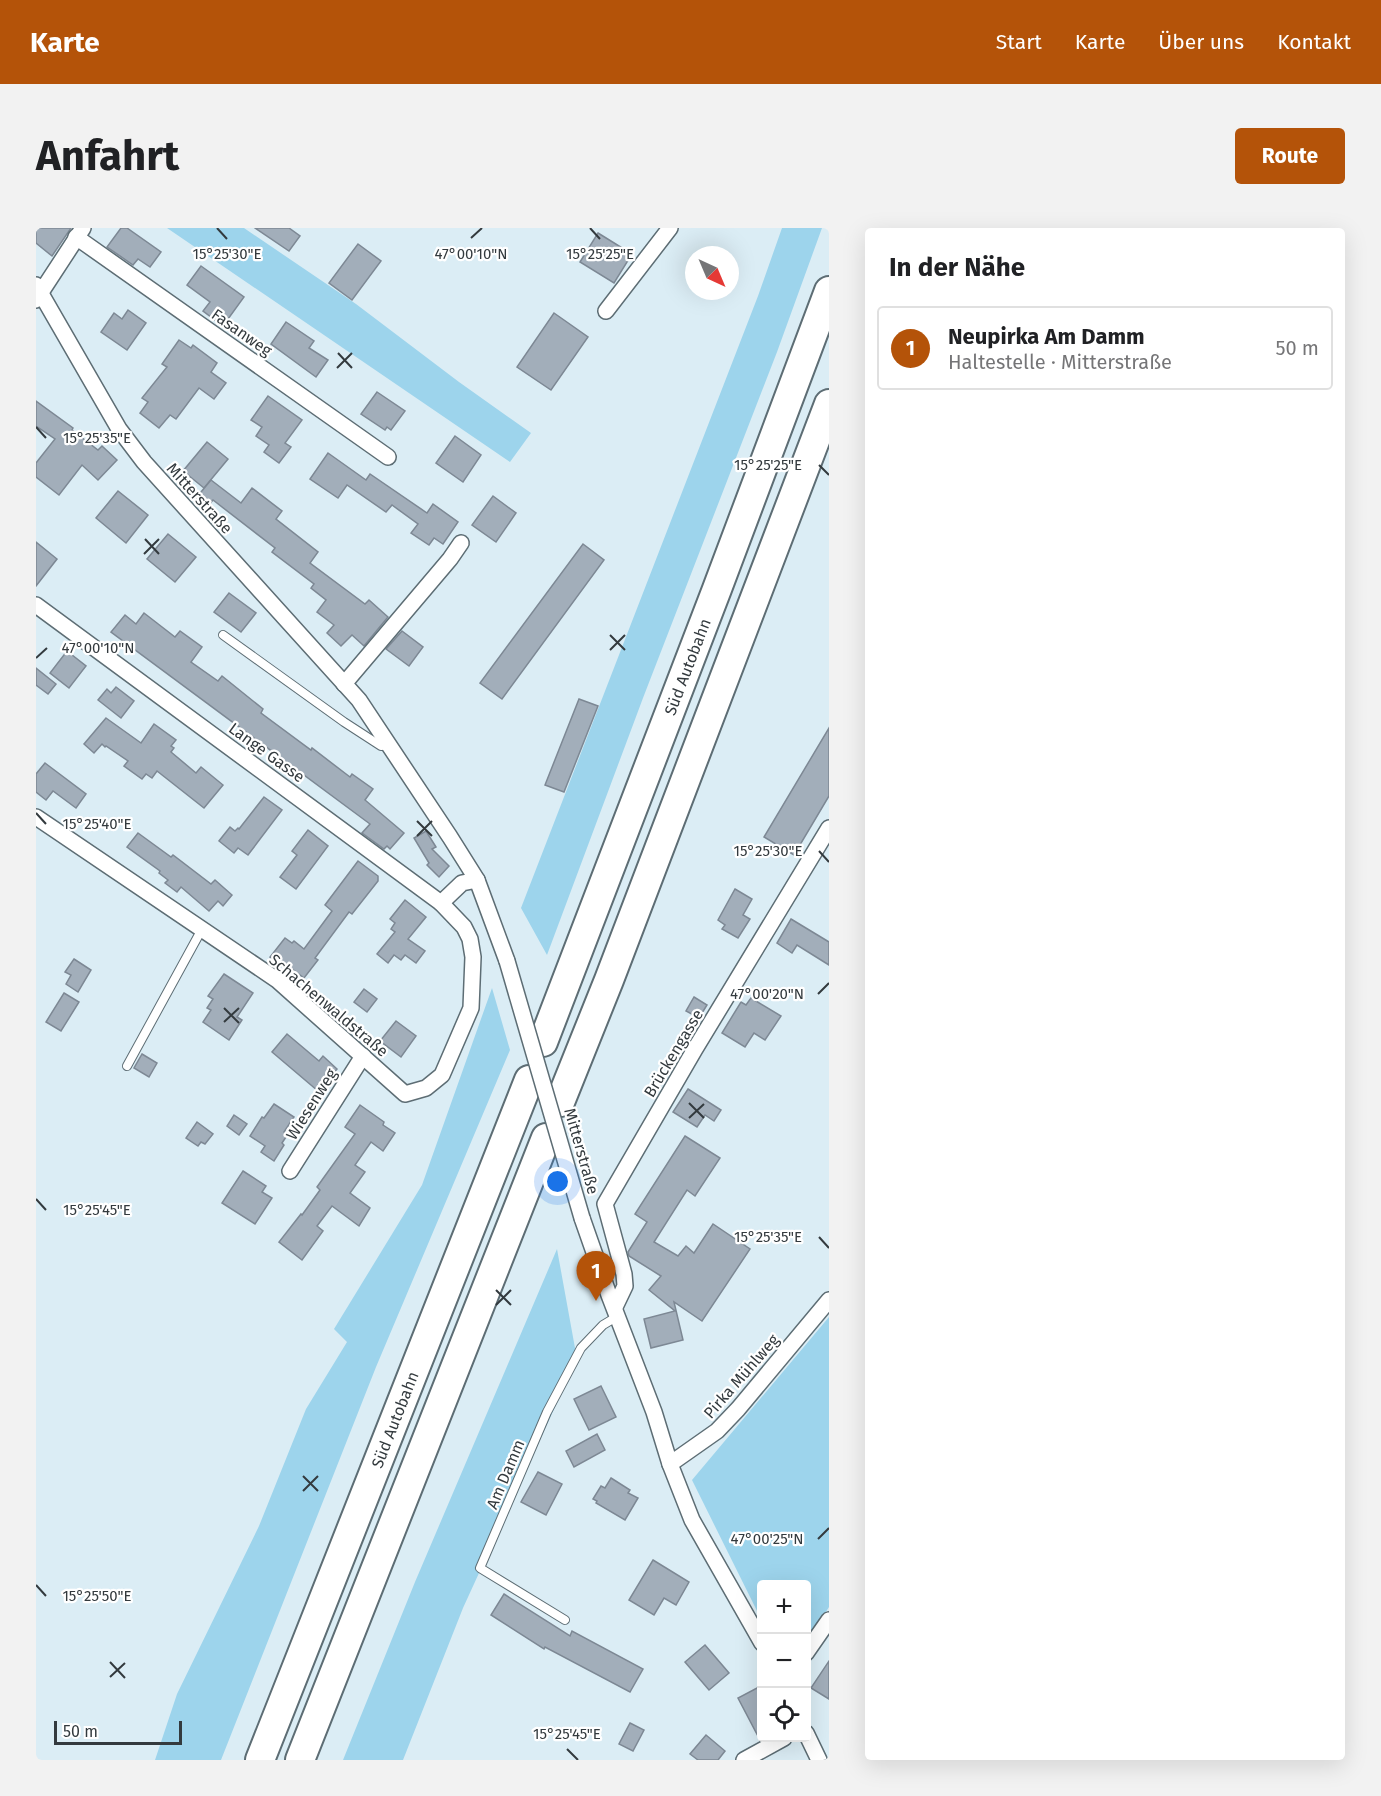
<!DOCTYPE html>
<html lang="de">
<meta charset="utf-8">
<style>
:root{--surface:#fff;--page:#f2f2f2;--text:#202124;--muted:#757577;--line:#e0e0e0;--accent:#b45309}
body{margin:0;font-family:"Fira Sans",sans-serif;background:var(--page);color:var(--text)}
.controls{position:absolute;right:18px;bottom:18px;display:grid;overflow:hidden;border-radius:6px;box-shadow:0 6px 24px #0002}
.controls button{width:54px;height:54px;display:grid;place-items:center;padding:0;border:0;border-bottom:2px solid var(--line);background:var(--surface);color:var(--text);font:30px sans-serif}
.compass{position:absolute;left:649px;top:18px;width:54px;height:54px;border-radius:50%;background:var(--surface);box-shadow:0 6px 24px #0002;rotate:136deg}
.scale{position:absolute;left:18px;bottom:15px;width:128px;box-sizing:border-box;padding-left:6px;border:3px solid #333a3e;border-top:0;font-size:16px;line-height:21px;white-space:nowrap;color:#333a3e;-webkit-text-stroke:4px #fff;paint-order:stroke}
.you{position:absolute;left:522px;top:954px;width:21px;height:21px;margin:-15px;border:4px solid #fff;border-radius:50%;background:#1a73e8;box-shadow:0 0 0 9px #1a73e833}
.badge{display:grid;place-items:center;width:39px;height:39px;border-radius:50%;background:var(--accent);color:#fff;font-size:20px;font-weight:700}
.pin{position:absolute;translate:-50% -50px;filter:drop-shadow(0 2px 3px #0008)}
.pin::after{content:'';position:absolute;top:32px;width:21px;height:18px;background:inherit;clip-path:polygon(0 0,100% 0,50% 100%)}
.list{margin:0;padding:0;list-style:none}
h2{display:flex;justify-content:space-between;align-items:center;height:78px;margin:0;padding:0 24px;font-size:26px}
h2 small{font-size:20px;font-weight:400;color:var(--muted)}
.list li{display:grid;grid-template-columns:39px 1fr auto;gap:18px;align-items:center;box-sizing:border-box;height:84px;margin:0 12px 12px;padding:0 12px;border:2px solid var(--line);border-radius:6px}
.list b{display:block;font-size:22px;white-space:nowrap}
.list p{margin:0;font-size:20px;white-space:nowrap;color:var(--muted)}
.list em{font-size:20px;font-style:normal;color:var(--muted)}
.icon{flex:none;width:33px;height:33px;fill:none;stroke:currentColor;stroke-width:2;stroke-linecap:round;stroke-linejoin:round}
.map{position:relative;flex:none;width:793px;height:1532px;overflow:hidden;border-radius:6px}
header{display:flex;align-items:center;gap:36px;box-sizing:border-box;height:84px;padding:0 30px;background:var(--accent);color:#fff}
header strong{font-size:28px}
nav{display:flex;gap:33px;margin-inline-start:auto;font-size:21px}
.intro{display:flex;align-items:center;justify-content:space-between;box-sizing:border-box;height:144px;padding:0 36px}
h1{margin:0;font-size:42px}
.button{padding:15px 27px;border-radius:6px;background:var(--accent);color:#fff;font-size:21px;font-weight:700}
main{display:flex;gap:36px;padding:0 36px}
aside{flex:1;background:var(--surface);border-radius:6px;box-shadow:0 6px 24px #0002}
.map>svg:first-child{display:block}
.green{fill:#9dd4ec}
.building{fill:#a2aeba;stroke:#7d8894;stroke-width:1.5}
.lines{fill:none;stroke-linecap:round;stroke-linejoin:round}
.service-casing{stroke:#5d6d74;stroke-width:10}
.minor-casing{stroke:#5d6d74;stroke-width:18}
.motorway-casing{stroke:#5d6d74;stroke-width:32}
.service{stroke:#fff;stroke-width:8}
.minor{stroke:#fff;stroke-width:15}
.motorway{stroke:#fff;stroke-width:28}
.minor-bridge-casing{stroke:#5d6d74;stroke-width:18;stroke-linecap:butt}
.minor-bridge{stroke:#fff;stroke-width:15}
.ticks{fill:none;stroke:#333a3e;stroke-width:2}
.labels{text-anchor:middle;stroke-width:4.5;stroke-linejoin:round;paint-order:stroke}
.street-label{font-size:16px;fill:#333a3e;stroke:#fff}
.ticks-label{font-size:15px;text-anchor:middle;fill:#333a3e;stroke:#fff;stroke-width:4.5;stroke-linejoin:round;paint-order:stroke}
</style>
<header>
<strong>Karte</strong>
<nav><a>Start</a><a>Karte</a><a>Über uns</a><a>Kontakt</a></nav>
</header>
<div class="intro"><h1>Anfahrt</h1><a class="button">Route</a></div>
<main>
<div class="map">
<svg width="793" height="1532" viewBox="0 0 793 1532">
<rect width="100%" height="100%" fill="#dbedf5"/>
<g class="green">
<polygon points="131,0 208,0 320,76 423,154 495,205 474,234"/>
<polygon points="746,0 786,0 741,124 607,470 511,727 485,680 722,68"/>
<polygon points="456,760 474,822 340,1139 185,1532 119,1532 141,1466 223,1298 270,1181 311,1114 298,1101 386,957"/>
<polygon points="521,1021 541,1131 427,1380 367,1532 307,1532 379,1354"/>
<polygon points="793,1089 793,1379 771,1413 770,1356 726,1356 725,1391 656,1252"/>
</g>
<g class="building">
<polygon points="0,0 35,0 16,28 0,15"/>
<polygon points="85,0 91,0 125,24 114,39 102,31 97,37 71,19"/>
<polygon points="219,0 253,0 264,8 253,23"/>
<polygon points="562,5 596,26 578,55 544,34"/>
<polygon points="322,16 345,33 316,72 293,55"/>
<polygon points="165,38 208,69 187,98 167,83 174,74 151,57"/>
<polygon points="92,82 110,95 91,122 65,104 78,85 86,91"/>
<polygon points="518,85 552,109 515,162 481,139"/>
<polygon points="250,94 278,113 273,120 292,132 280,149 235,116"/>
<polygon points="143,112 155,120 157,117 181,135 175,144 190,155 178,171 163,160 140,191 134,187 123,200 104,185 112,174 106,170 131,139 126,136"/>
<polygon points="341,164 369,183 355,202 351,199 349,202 325,186"/>
<polygon points="232,168 266,192 249,215 255,219 243,235 228,224 233,217 220,208 226,199 215,192"/>
<polygon points="0,173 37,200 36,202 62,222 66,218 81,232 62,252 46,237 23,267 0,249 0,235 19,211 0,198"/>
<polygon points="419,208 445,227 427,254 400,235"/>
<polygon points="171,214 192,231 168,260 147,243"/>
<polygon points="292,225 330,252 334,246 391,285 397,276 422,294 407,316 398,310 393,317 375,305 382,296 356,277 350,284 311,257 302,270 274,251"/>
<polygon points="175,252 205,275 216,260 246,283 240,291 282,324 274,335 329,376 333,372 352,389 328,418 316,407 305,418 291,405 298,397 281,384 290,372 275,360 278,356 236,324 239,320 177,272 171,279 160,270"/>
<polygon points="82,263 112,287 90,315 60,290"/>
<polygon points="457,268 480,285 460,314 436,297"/>
<polygon points="132,306 160,329 139,354 111,331"/>
<polygon points="0,314 21,331 0,358"/>
<polygon points="547,316 568,332 466,471 444,455"/>
<polygon points="193,365 220,385 205,404 178,384"/>
<polygon points="108,385 139,409 144,403 166,419 155,434 182,453 186,448 227,481 225,485 275,522 276,520 314,549 316,546 337,561 329,572 368,605 354,621 351,618 348,621 326,605 334,596 75,404 89,387 100,396"/>
<polygon points="366,403 387,419 373,438 350,421"/>
<polygon points="31,423 50,438 33,460 14,445"/>
<polygon points="0,440 20,456 12,466 0,457"/>
<polygon points="80,459 98,473 85,490 62,472 71,461 75,465"/>
<polygon points="543,471 562,478 528,564 509,557"/>
<polygon points="70,490 105,515 118,496 140,512 135,518 138,520 135,524 160,545 165,539 187,557 168,580 121,543 116,550 110,546 106,551 88,538 92,533 70,518 69,519 66,516 58,525 48,516"/>
<polygon points="793,500 793,568 758,627 728,609"/>
<polygon points="9,535 50,566 40,580 17,563 10,572 0,564 0,546"/>
<polygon points="228,569 246,582 212,627 202,620 198,625 183,613 194,599 199,603 202,600 203,601"/>
<polygon points="272,602 292,618 260,661 244,649 261,627 256,623"/>
<polygon points="390,603 400,619 396,621 413,638 403,649 391,637 393,635 378,610"/>
<polygon points="102,605 135,629 137,627 175,656 179,652 196,667 187,678 182,673 173,683 145,659 141,664 129,655 132,652 123,645 124,643 91,619"/>
<polygon points="322,633 342,648 342,653 316,686 313,684 279,730 282,732 268,750 251,737 249,740 234,729 249,710 256,715 258,713 268,721 296,683 289,677"/>
<polygon points="699,661 716,671 707,687 714,691 702,710 686,701 689,697 682,692"/>
<polygon points="369,672 390,689 372,711 389,723 380,735 369,727 365,732 358,727 352,735 341,726 359,704 355,701 359,695 354,691"/>
<polygon points="755,691 793,714 793,737 761,717 756,725 741,715"/>
<polygon points="38,731 55,742 42,764 30,756 35,747 29,744"/>
<polygon points="188,746 217,765 201,789 206,792 193,812 167,794 175,782 171,780 177,771 172,768"/>
<polygon points="328,761 341,771 331,784 318,774"/>
<polygon points="28,765 43,774 25,803 10,794"/>
<polygon points="658,769 671,777 663,790 650,783"/>
<polygon points="715,770 745,788 729,812 718,805 709,819 686,805 705,774 710,777"/>
<polygon points="360,793 380,808 365,829 344,813"/>
<polygon points="251,806 283,833 287,828 301,841 282,863 236,824"/>
<polygon points="106,826 121,835 113,849 98,840"/>
<polygon points="652,861 685,882 678,893 669,887 661,899 637,884"/>
<polygon points="238,876 258,889 248,904 252,906 246,915 248,917 238,933 225,924 229,918 214,908 226,889 228,890"/>
<polygon points="324,877 348,894 347,897 359,905 347,923 335,914 319,937 329,944 314,965 334,980 323,998 296,978 281,998 287,1003 266,1032 243,1014 265,986 266,987 284,962 281,959 319,906 309,899"/>
<polygon points="198,887 211,896 203,907 191,898"/>
<polygon points="161,894 177,906 169,916 165,914 162,918 150,910"/>
<polygon points="649,908 684,930 659,968 651,962 618,1014 642,1028 650,1018 658,1025 677,996 714,1021 666,1093 638,1074 647,1112 615,1120 608,1091 639,1083 613,1062 625,1048 593,1028 592,1024 611,994 599,986"/>
<polygon points="207,943 230,958 226,964 236,970 219,996 186,975"/>
<polygon points="565,1158 580,1189 553,1202 538,1171"/>
<polygon points="561,1206 569,1222 538,1239 530,1223"/>
<polygon points="502,1244 526,1256 510,1287 485,1274"/>
<polygon points="575,1250 594,1262 592,1265 602,1270 589,1292 560,1275 561,1273 557,1271 565,1258 569,1260"/>
<polygon points="617,1332 653,1354 640,1377 628,1370 618,1387 593,1372"/>
<polygon points="468,1366 534,1408 536,1403 607,1441 594,1464 509,1419 508,1421 455,1387"/>
<polygon points="669,1417 693,1445 673,1462 649,1434"/>
<polygon points="793,1433 793,1471 775,1460"/>
<polygon points="721,1460 726,1469 726,1511 724,1512 702,1470"/>
<polygon points="594,1495 608,1502 597,1523 583,1516"/>
<polygon points="670,1507 689,1523 682,1532 662,1532 654,1526"/>
</g>
<g class="lines">
<g class="service-casing">
<g id="service">
<polyline points="187,407 308,494 345,518 353,517"/>
<polyline points="91,838 166,701"/>
<polyline points="529,1392 444,1340 511,1184 545,1120 567,1097 582,1088"/>
</g>
</g>
<g class="minor-casing">
<g id="minor">
<polyline points="40,9 352,229"/>
<polyline points="0,57 83,201 108,234 323,472 414,609 441,652 471,733"/>
<polyline points="0,72 47,0"/>
<polyline points="570,83 634,0"/>
<polyline points="0,377 405,675 426,655 441,652"/>
<polyline points="308,456 414,331 425,315"/>
<polyline points="0,589 241,752 369,866 390,860 406,847 435,780 437,729 434,711 428,699 405,675"/>
<polyline points="254,943 327,828"/>
<polyline points="546,990 573,1067 618,1184 634,1236 656,1292 726,1415"/>
<polyline points="579,1079 589,1058 588,1046 569,976 659,821 793,600"/>
<polyline points="634,1236 681,1203 702,1181 793,1072"/>
<polyline points="770,1425 793,1392"/>
<polyline points="770,1505 783,1532"/>
<polyline points="708,1532 748,1510"/>
</g>
</g>
<g class="motorway-casing">
<g id="motorway">
<path id="s1" d="M507 814 681 361 793 63"/>
<polyline points="524,874 573,752 793,176"/>
<path id="s2" d="M224 1532 493 852"/>
<polyline points="264,1532 510,910"/>
</g>
</g>
<use href="#service" class="service"/>
<use href="#minor" class="minor"/>
<use href="#motorway" class="motorway"/>
<g class="minor-bridge-casing">
<polyline id="minor-bridge" points="471,733 546,990"/>
</g>
<use href="#minor-bridge" class="minor-bridge"/>
</g>
<path class="ticks" d="M181 0 191 11M554 0 564 11M435 10 446 0M302 125 316 140M301 140 316 125M0 199 10 210M783 237 793 247M109 311 123 326M108 326 123 311M574 407 589 422M574 422 589 407M0 430 11 420M0 585 10 596M381 593 396 608M381 608 396 593M783 623 793 634M782 766 793 755M188 780 203 795M188 794 203 780M653 875 668 890M653 890 668 876M0 971 10 982M783 1009 793 1020M460 1062 475 1077M460 1077 475 1062M267 1248 282 1263M267 1263 282 1248M782 1311 793 1300M0 1357 10 1368M74 1434 89 1450M74 1449 89 1435M531 1521 542 1532"/>
<g class="labels">
<g class="street-label">
<text transform="translate(206 104) rotate(35)" y="6">Fasanweg</text>
<text transform="translate(164 270) rotate(48)" y="6">Mitterstraße</text>
<text dy="6" stroke="none"><textPath href="#s1" startOffset="402">Süd Autobahn</textPath></text>
<text transform="translate(231 524) rotate(36)" y="6">Lange Gasse</text>
<text transform="translate(293 777) rotate(40)" y="6">Schachenwaldstraße</text>
<text transform="translate(637 825) rotate(-59)" y="6">Brückengasse</text>
<text transform="translate(275 876) rotate(-58)" y="6">Wiesenweg</text>
<text transform="translate(546 923) rotate(74)" y="6">Mitterstraße</text>
<text transform="translate(705 1148) rotate(-49)" y="6">Pirka Mühlweg</text>
<text dy="6" stroke="none"><textPath href="#s2" startOffset="366">Süd Autobahn</textPath></text>
<text transform="translate(469 1246) rotate(-67)" y="6">Am Damm</text>
</g>
</g>
<g class="ticks-label">
<text x="435" y="31">47°00'10"N</text>
<text x="191" y="31">15°25'30"E</text>
<text x="564" y="31">15°25'25"E</text>
<text x="61" y="215">15°25'35"E</text>
<text x="732" y="242">15°25'25"E</text>
<text x="62" y="425">47°00'10"N</text>
<text x="61" y="601">15°25'40"E</text>
<text x="732" y="628">15°25'30"E</text>
<text x="731" y="771">47°00'20"N</text>
<text x="61" y="987">15°25'45"E</text>
<text x="732" y="1014">15°25'35"E</text>
<text x="731" y="1316">47°00'25"N</text>
<text x="61" y="1373">15°25'50"E</text>
<text x="531" y="1511">15°25'45"E</text>
</g>
</svg>
<div class="controls">
<button>+</button>
<button>−</button>
<button><svg class="icon" aria-label="locate" viewBox="0 0 24 24"><circle cx="12" cy="12" r="6"/><path d="M12 2v4M12 18v4M2 12h4M18 12h4"/></svg></button>
</div>
<svg class="compass" viewBox="-18 -18 36 36"><path d="M0-13l5 13h-10z" fill="#e53935"/><path d="M0 13l5-13h-10z" fill="#757577"/></svg>
<div class="scale">50 m</div>
<div class="you"></div>
<div class="pin badge" style="left:560px;top:1073px">1</div>
</div>
<aside>
<h2>In der Nähe<small></small></h2>
<ul class="list">
<li><span class="badge">1</span><div><b>Neupirka Am Damm</b><p>Haltestelle · Mitterstraße</p></div><em>50 m</em></li>
</ul>
</aside>
</main>
